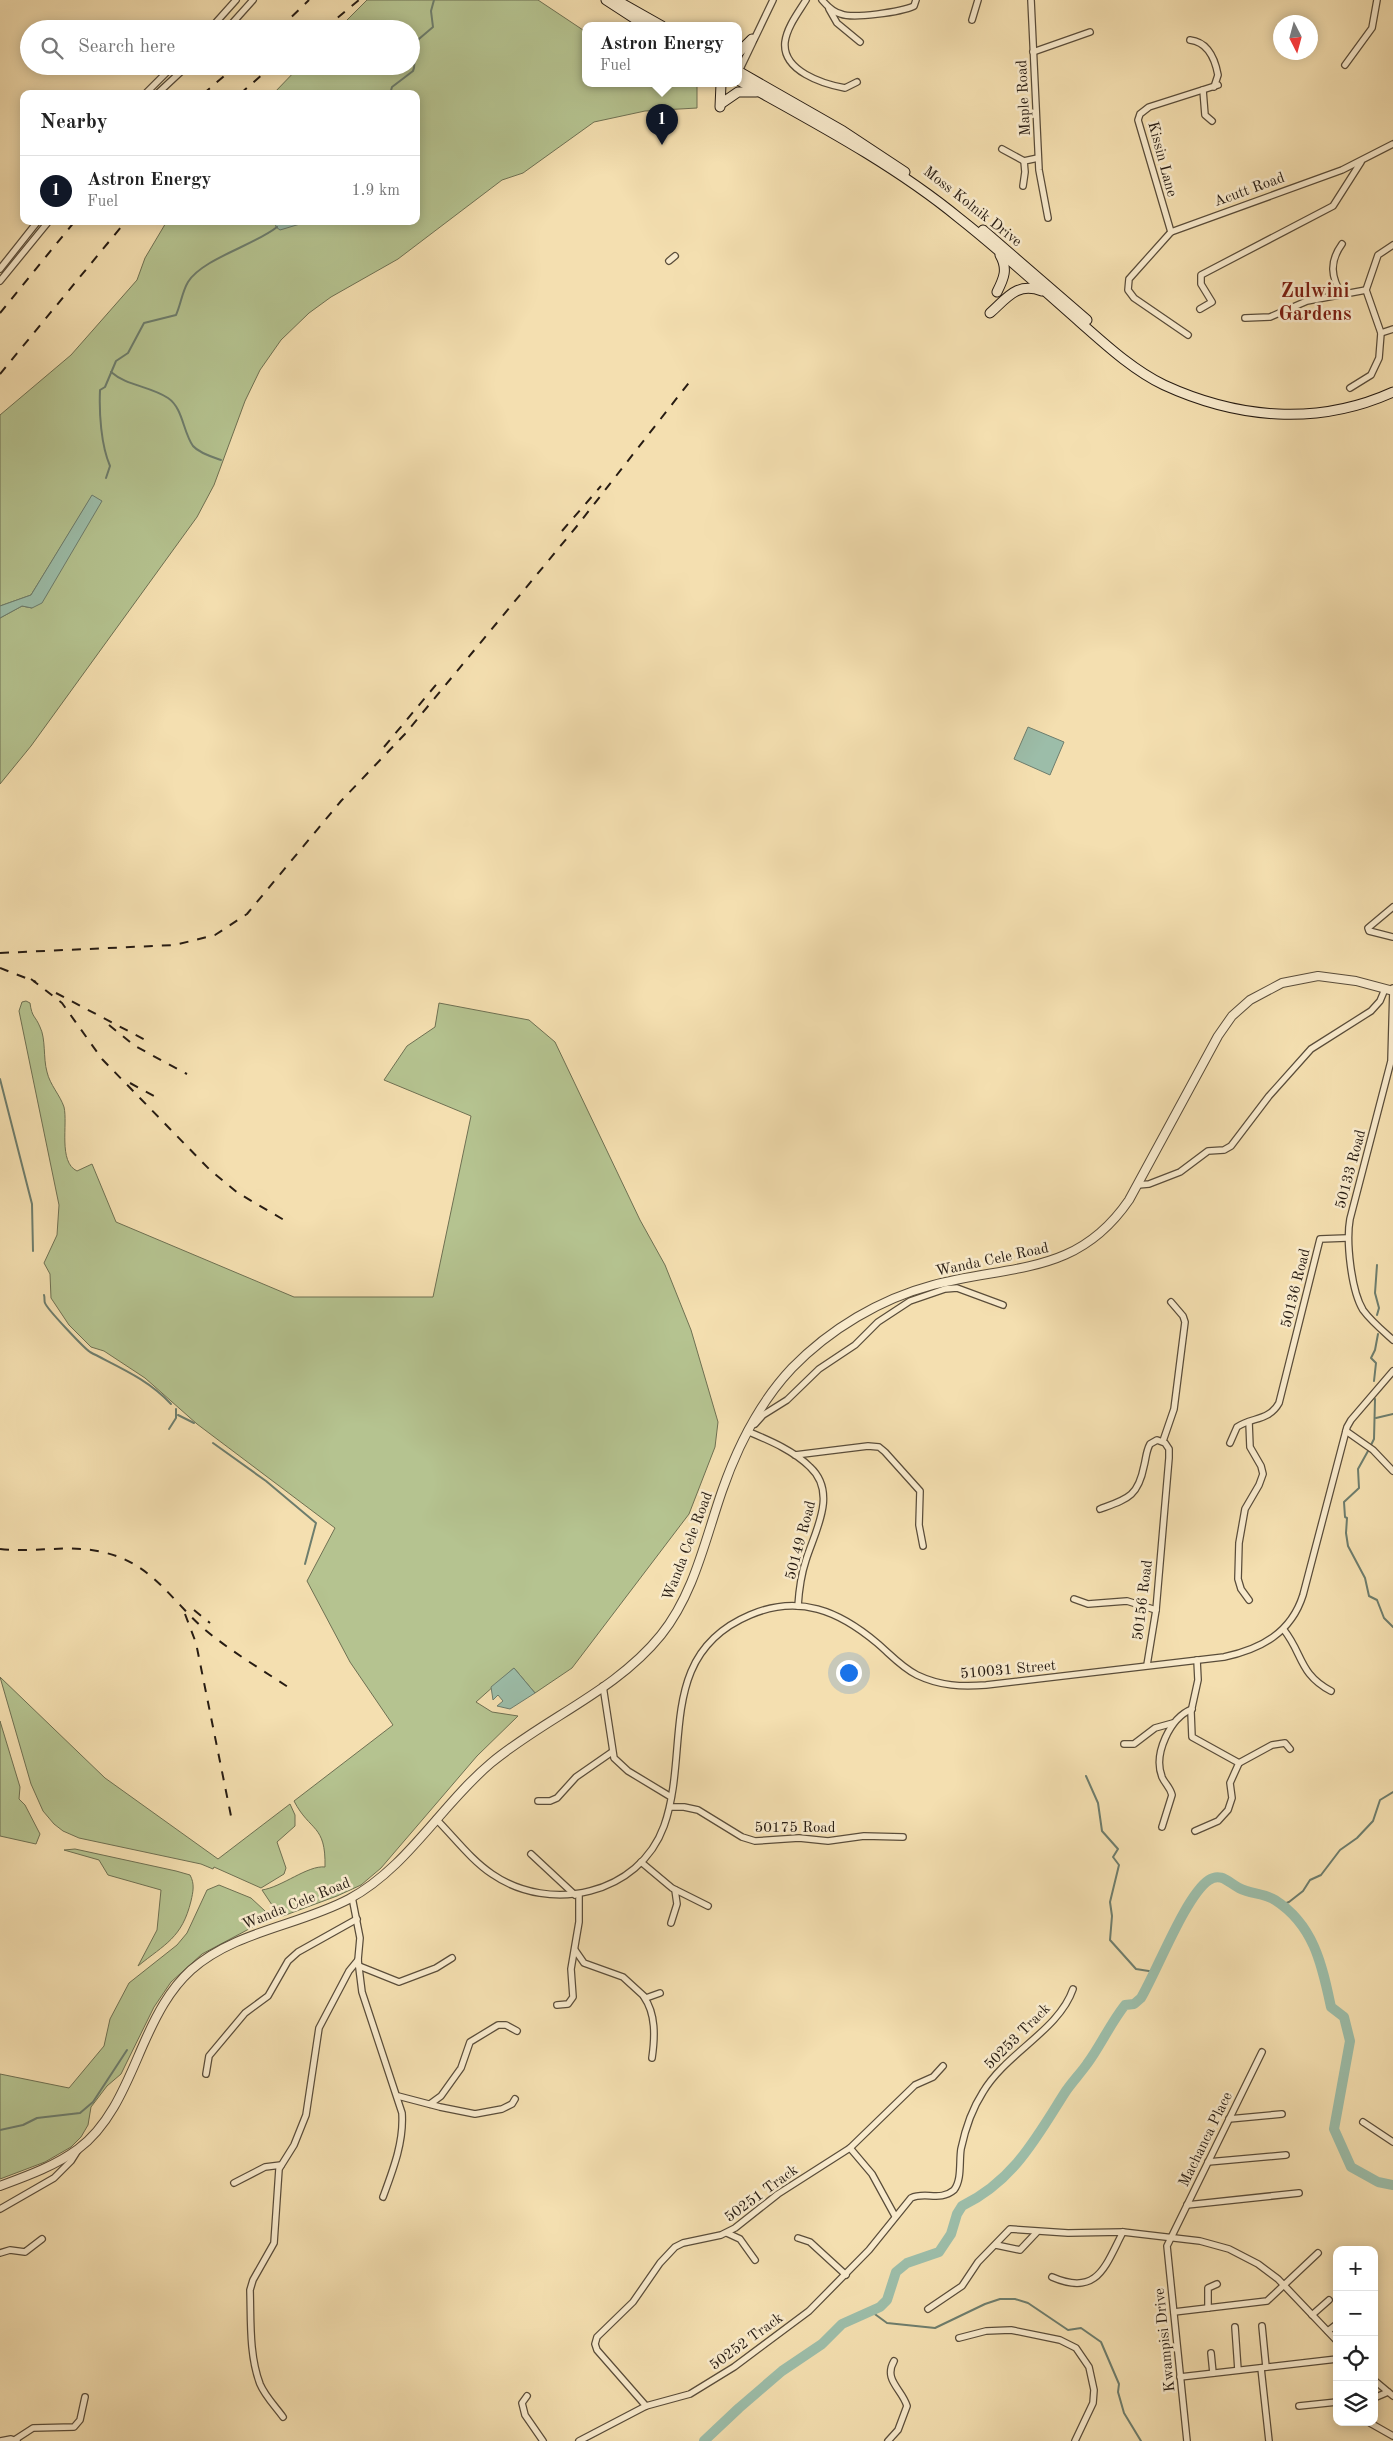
<!DOCTYPE html>
<meta charset="utf-8">
<style>
:root{--surface:#fff;--page:#f2f2f2;--text:#222;--muted:#767676;--line:#e0e0e0;--accent:#111827}
body{margin:0;font-family:"Old Standard TT",serif;background:var(--page);color:var(--text)}
.controls{position:absolute;right:15px;bottom:15px;display:grid;overflow:hidden;border-radius:10px;box-shadow:0 2px 12px #0003}
.controls button{width:45px;height:45px;display:grid;place-items:center;padding:0;border:0;border-bottom:1px solid var(--line);background:var(--surface);color:var(--text);font:25px sans-serif}
.compass{position:absolute;left:1273px;top:15px;width:45px;height:45px;border-radius:50%;background:var(--surface);box-shadow:0 2px 12px #0003;rotate:174deg}
.you{position:absolute;left:848px;top:1672px;width:18px;height:18px;margin:-12px;border:4px solid #fff;border-radius:50%;background:#1a73e8;box-shadow:0 0 0 8px #1a73e833}
.badge{display:grid;place-items:center;width:32px;height:32px;border-radius:50%;background:var(--accent);color:#fff;font-size:16px;font-weight:700}
.pin{position:absolute;translate:-50% -41px;filter:drop-shadow(0 1px 2px #0008)}
.pin::after{content:'';position:absolute;top:26px;width:18px;height:15px;background:inherit;clip-path:polygon(0 0,100% 0,50% 100%)}
.popup{position:absolute;left:582px;top:22px;width:160px;height:65px;box-sizing:border-box;display:grid;place-content:center;border-radius:10px;background:var(--surface);filter:drop-shadow(0 1px 4px #0005);font-size:16px;white-space:nowrap;color:var(--muted)}
.popup b{font-size:19px;color:var(--text)}
.popup::after{content:'';position:absolute;left:50%;top:100%;margin-left:-10px;border:10px solid transparent;border-top-color:var(--surface)}
.list{margin:0;padding:0;list-style:none}
h2{display:flex;justify-content:space-between;align-items:center;height:65px;margin:0;padding:0 20px;font-size:21px}
h2 small{font-size:16px;font-weight:400;color:var(--muted)}
.list li{display:grid;grid-template-columns:32px 1fr auto;gap:15px;align-items:center;box-sizing:border-box;height:70px;padding:0 20px;border-top:1px solid var(--line)}
.list b{display:block;font-size:19px;white-space:nowrap}
.list p{margin:0;font-size:16px;white-space:nowrap;color:var(--muted)}
.list em{font-size:16px;font-style:normal;color:var(--muted)}
.icon{flex:none;width:28px;height:28px;fill:none;stroke:currentColor;stroke-width:2;stroke-linecap:round;stroke-linejoin:round}
.map{position:relative;flex:none;width:1393px;height:2441px;overflow:hidden}
.search{position:absolute;background:var(--surface);box-shadow:0 2px 12px #0003;left:20px;top:20px;width:400px;height:55px;display:flex;align-items:center;gap:12px;box-sizing:border-box;padding:0 18px;border-radius:28px;color:var(--muted);font-size:19px}
.panel{position:absolute;background:var(--surface);box-shadow:0 2px 12px #0003;left:20px;top:90px;width:400px;height:135px;border-radius:10px}
.map>svg:first-child{display:block}
.green{fill:#b5c390;stroke:#6e7052}
.water{fill:#9cbda9;stroke:#6d7d6d}
.lines{fill:none;stroke-linecap:round;stroke-linejoin:round}
.stream{stroke:#6d7d6d;stroke-width:2}
.river{stroke:#9cbda9;stroke-width:10}
.minor-casing{stroke:#5a4d3a;stroke-width:8}
.tertiary-casing{stroke:#5a4d3a;stroke-width:10}
.secondary-casing{stroke:#271c13;stroke-width:11}
.minor{stroke:#f8eacc;stroke-width:5.5}
.tertiary{stroke:#f8eacc;stroke-width:8}
.secondary{stroke:#f8eacc;stroke-width:9}
.rail{stroke:#271c13;stroke-width:2;stroke-dasharray:9 9;stroke-linecap:butt}
.labels{text-anchor:middle;stroke-width:5;stroke-linejoin:round;paint-order:stroke}
.street-label{font-size:15px;fill:#271c13;stroke:#f8eacc}
.district-label{font-size:20px;font-weight:bold;fill:#7a1f14;stroke:#f8eacc}
</style>
<div class="map">
<svg width="1393" height="2441" viewBox="0 0 1393 2441">
<rect width="100%" height="100%" fill="#f4dfb0"/>
<filter id="stains"><feTurbulence type="fractalNoise" baseFrequency=".004" numOctaves="4"/><feColorMatrix values="0 0 0 0 .2 0 0 0 0 .09 0 0 0 0 .02 0 0 0 .5 -.17"/></filter>
<radialGradient id="worn" r=".72"><stop offset=".6" stop-color="#630" stop-opacity="0"/><stop offset="1" stop-color="#630" stop-opacity=".3"/></radialGradient>
<g class="green">
<polygon points="367,0 538,0 586,32 586,84 697,84 697,108 645,111 594,122 523,173 502,180 398,259 331,297 309,313 281,340 260,370 245,401 214,485 197,517 31,746 0,784 0,618 22,606 32,608 92,496 31,595 0,606 0,415 71,355 137,280 145,258 167,221 276,221 304,224 310,221 416,221 416,94 273,94 300,66 411,66 411,29 338,29"/>
<path d="M26 1001 30 1003C32 1018 35 1015 40 1027 46 1039 43 1058 47 1072 50 1085 60 1095 64 1107 68 1124 58 1162 77 1171L92 1164 116 1222 294 1297H433L471 1116 384 1080 407 1046 435 1027 439 1003 529 1020 555 1042 640 1220 665 1265 691 1330 718 1422 715 1447 689 1514 572 1668 535 1693 514 1668 476 1702 492 1712 518 1716 477 1756 381 1868 361 1885 337 1896 283 1916 278 1914 262 1890C282 1887 308 1865 325 1867 326 1824 310 1832 294 1801L393 1725 350 1662 307 1581 335 1528 197 1424 145 1378 104 1351 91 1347 69 1325 51 1298 50 1274 44 1263 57 1235 59 1205 19 1011 22 1002Z"/>
<polygon points="0,1677 105,1778 218,1859 290,1804 295,1815 295,1826 277,1842 286,1868 284,1874 261,1888 214,1867 213,1869 201,1864 79,1838 63,1831 54,1824 43,1811 31,1784"/>
<polygon points="0,1721 20,1787 19,1799 25,1805 40,1834 36,1844 0,1836"/>
<path d="M75 1849 176 1871 190 1875C195 1884 193 1892 191 1901 182 1938 165 1944 138 1966L157 1930 161 1890 108 1875 99 1860 64 1850Z"/>
<polygon points="219,1885 251,1898 265,1911 264,1921 202,1954 171,1982 154,2007 121,2074 107,2086 91,2107 88,2125 81,2137 71,2147 45,2162 0,2179 0,2074 69,2088 104,2046 110,2019 129,1983 177,1945 187,1933 207,1890"/>
</g>
<g class="water">
<polygon points="310,221 280,230 276,227 275,222"/>
<polygon points="92,495 102,501 42,603 32,608 22,606 0,618 0,606 31,595"/>
<polygon points="1028,727 1064,742 1050,775 1014,759"/>
<polygon points="514,1668 535,1693 510,1709 497,1706 503,1701 498,1695 493,1700 491,1687"/>
</g>
<g class="lines">
<g class="stream">
<path d="M390 94 392 87 413 71C417 62 412 53 413 44L433 27 431 11 434 0"/>
<path d="M111 372C127 386 150 386 168 398 183 408 183 432 193 446 199 453 212 457 221 460"/>
<path d="M106 478 110 466C101 445 99 413 100 390L105 387 116 361 128 353 144 323 176 315C181 304 182 292 188 282 202 259 255 245 277 227"/>
<polyline points="0,1079 32,1204 33,1251"/>
<path d="M44 1295C45 1298 44 1301 45 1303 47 1309 84 1348 90 1352 118 1367 148 1379 171 1404"/>
<polyline points="1377,1315 1379,1308 1375,1293 1377,1265"/>
<polyline points="1374,1381 1376,1363 1371,1358 1375,1350 1378,1334"/>
<polyline points="178,1415 194,1423"/>
<polyline points="1376,1418 1393,1414"/>
<polyline points="169,1429 176,1418 176,1409"/>
<polyline points="213,1443 266,1481 316,1523 305,1564"/>
<polyline points="1371,1445 1374,1439 1375,1399"/>
<polyline points="1368,1451 1358,1469 1359,1488 1344,1502 1345,1517 1347,1518 1346,1533 1348,1546 1365,1578 1369,1596 1377,1600 1384,1618 1393,1627"/>
<polyline points="1086,1776 1098,1803 1102,1831 1118,1849 1113,1857 1119,1865 1110,1902 1112,1916 1110,1940 1136,1969 1155,1972"/>
<polyline points="1281,1905 1289,1902 1303,1891 1310,1880 1321,1875 1340,1850 1357,1838 1373,1821 1380,1800 1393,1792"/>
<polyline points="0,2130 23,2125 37,2118 80,2113 93,2102 127,2050"/>
<polyline points="872,2312 887,2323 935,2328 985,2304 1000,2299 1015,2299 1028,2303 1068,2330 1081,2328 1101,2342 1119,2384 1118,2392 1124,2413 1141,2441"/>
</g>
<path class="river" d="M704 2441 739 2408 782 2371 822 2344 842 2324 880 2307 887 2300 896 2272 907 2263 939 2252 951 2234 957 2214 962 2206C1013 2181 1035 2140 1064 2094 1071 2083 1080 2074 1087 2064 1101 2045 1110 2024 1125 2005L1134 2004 1141 1998C1157 1971 1186 1895 1209 1880 1221 1872 1229 1883 1239 1888 1250 1894 1264 1893 1275 1900 1314 1925 1322 1965 1331 2007L1344 2017 1350 2041 1334 2129 1351 2167 1378 2182 1393 2185"/>
<g class="minor-casing">
<g id="minor">
<path d="M806 0C798 13 787 27 785 42 782 71 823 84 845 88L857 82"/>
<path d="M822 0C827 6 833 12 841 14 853 19 901 12 914 6L916 0"/>
<polyline points="1031,0 1039,170 1048,218"/>
<polyline points="829,9 837,23 860,42"/>
<polyline points="972,20 978,0"/>
<polyline points="210,29 236,0"/>
<polyline points="227,29 253,0"/>
<path d="M1190 40C1208 42 1215 59 1218 75L1214 87"/>
<polyline points="1033,52 1090,32"/>
<polyline points="1345,65 1372,28 1377,0"/>
<polyline points="739,71 773,0"/>
<polyline points="1203,90 1205,115 1212,121"/>
<polyline points="145,94 173,66"/>
<polyline points="157,94 187,66"/>
<polyline points="1002,149 1024,161"/>
<polyline points="1023,186 1025,172 1024,161 1038,158"/>
<polyline points="1171,232 1138,120 1140,114 1149,107 1218,85"/>
<path d="M1342 244C1329 262 1331 277 1342 295"/>
<polyline points="669,261 675,256"/>
<polyline points="0,269 38,221"/>
<polyline points="0,281 49,221"/>
<polyline points="1200,309 1212,302 1201,284 1201,275 1333,206 1361,162"/>
<polyline points="1245,318 1270,317 1307,301 1366,290"/>
<polyline points="1381,333 1393,329"/>
<polyline points="1188,335 1134,298 1128,290 1129,279 1171,232 1342,170 1393,144"/>
<polyline points="1350,388 1371,375 1379,358 1381,333 1366,290 1378,255 1393,245"/>
<polyline points="1393,907 1368,928 1369,931 1393,937"/>
<path d="M1393 988 1391 1061 1350 1219C1346 1241 1351 1290 1363 1310 1371 1321 1383 1331 1393 1340"/>
<polyline points="1138,1185 1149,1184 1180,1172 1208,1151 1224,1150 1231,1146 1269,1096 1311,1049 1371,1011 1380,1001 1385,989"/>
<polyline points="755,1424 763,1415 787,1400 819,1369 855,1345 878,1322 910,1301 945,1289 957,1288 1003,1305"/>
<path d="M747 1431C768 1440 793 1450 810 1467 838 1493 815 1531 806 1560 801 1575 799 1590 798 1606"/>
<polyline points="1346,1431 1373,1450 1393,1471"/>
<polyline points="1163,1441 1174,1409 1185,1322 1183,1316 1171,1302"/>
<path d="M1230 1443 1237 1427C1252 1417 1269 1421 1279 1403L1320 1239 1347 1238"/>
<polyline points="795,1455 868,1446 879,1447 885,1452 920,1491 919,1525 923,1546"/>
<path d="M1100 1509C1127 1499 1138 1497 1144 1466 1146 1459 1146 1451 1150 1444L1157 1440 1165 1443 1169 1449V1458L1156 1610 1147 1665"/>
<polyline points="1074,1599 1088,1604 1127,1601 1156,1610"/>
<polyline points="1249,1600 1241,1589 1238,1579 1239,1543 1245,1509 1259,1485 1263,1474 1261,1466 1250,1447 1249,1422"/>
<path d="M1284 1630C1303 1654 1299 1674 1331 1691"/>
<polyline points="603,1686 614,1758 628,1771 671,1797"/>
<polyline points="1124,1744 1134,1744 1155,1728 1173,1723"/>
<polyline points="1239,1763 1272,1745 1285,1743 1290,1749"/>
<polyline points="538,1801 550,1801 557,1798 576,1777 612,1752"/>
<polyline points="670,1807 684,1807 698,1810 742,1837 755,1841 799,1838 828,1841 864,1836 903,1837"/>
<path d="M436 1819C454 1837 471 1860 492 1874 550 1914 639 1895 664 1826 691 1750 655 1655 750 1615 799 1594 839 1611 877 1643 890 1654 901 1667 917 1675 940 1686 962 1687 986 1685L1224 1657C1261 1649 1291 1633 1303 1595L1347 1427 1351 1420 1393 1371"/>
<path d="M1162 1827 1172 1795C1170 1787 1165 1784 1162 1777 1153 1754 1170 1718 1192 1709"/>
<polyline points="1195,1831 1218,1821 1228,1810 1232,1798 1230,1783 1239,1763 1192,1737 1191,1712 1198,1680 1197,1660"/>
<polyline points="531,1854 575,1895"/>
<polyline points="641,1862 672,1888 708,1906"/>
<path d="M352 1897 360 1938 358 1960 362 1992 402 2113C404 2142 393 2170 383 2197"/>
<polyline points="671,1923 677,1904 675,1890"/>
<polyline points="575,1950 584,1963 623,1977 646,1998 660,1993"/>
<polyline points="359,1966 399,1982 436,1968 452,1958"/>
<path d="M644 1997C656 2014 655 2037 652 2058"/>
<polyline points="557,2005 568,2004 573,1997 571,1969 579,1922 579,1895"/>
<polyline points="206,2074 209,2056 245,2013 268,1996 288,1961 298,1952 357,1919"/>
<polyline points="398,2096 440,2107 475,2114 502,2109 512,2104 515,2099"/>
<polyline points="430,2104 441,2096 461,2068 470,2042 498,2025 506,2025 517,2031"/>
<polyline points="1229,2119 1282,2114"/>
<polyline points="1363,2122 1393,2142"/>
<polyline points="850,2148 872,2174 895,2216"/>
<polyline points="1208,2162 1286,2155"/>
<polyline points="234,2183 265,2167 281,2165"/>
<polyline points="1187,2205 1299,2193"/>
<polyline points="0,2209 54,2178 71,2161 78,2150"/>
<polyline points="727,2233 740,2239 755,2260"/>
<polyline points="798,2238 810,2242 846,2275"/>
<polyline points="996,2245 1020,2250 1037,2232"/>
<polyline points="0,2253 10,2250 25,2252 42,2239"/>
<path d="M1052 2277C1098 2297 1105 2266 1123 2232"/>
<polyline points="1208,2308 1208,2288 1217,2284"/>
<polyline points="928,2309 962,2286 978,2262 1010,2229 1068,2233 1123,2232 1200,2241 1229,2249 1258,2264 1278,2279 1337,2341"/>
<polyline points="1174,2312 1267,2301 1318,2253"/>
<polyline points="1312,2315 1329,2300"/>
<polyline points="1262,2326 1266,2367"/>
<polyline points="1235,2327 1238,2370"/>
<polyline points="1328,2331 1337,2324"/>
<polyline points="959,2338 986,2331 1011,2330 1060,2340 1076,2348 1089,2367 1094,2390 1093,2403 1075,2441"/>
<polyline points="1211,2353 1213,2373"/>
<polyline points="1261,2368 1269,2441"/>
<polyline points="1180,2377 1337,2359"/>
<polyline points="1374,2380 1393,2396"/>
<polyline points="527,2396 522,2403 525,2415 543,2441"/>
<polyline points="1374,2398 1388,2392"/>
<polyline points="646,2406 597,2350 595,2344 597,2337 633,2302 660,2263 675,2247 683,2243 721,2235 735,2228 778,2194 850,2148 915,2085 933,2077 943,2066"/>
<polyline points="1299,2406 1337,2402"/>
<path d="M283 2417C275 2406 265 2396 260 2384 249 2355 251 2320 250 2290L253 2280 274 2243 279 2169 294 2145 306 2115 319 2028 349 1971 358 1960"/>
<polyline points="1370,2423 1393,2436"/>
<polyline points="16,2439 33,2428 74,2427 80,2420 85,2397"/>
<polyline points="0,2441 11,2439 17,2441"/>
<path d="M579 2441 646 2406 690 2394 734 2367 809 2311 869 2250 911 2198C925 2191 940 2202 954 2190 962 2180 959 2162 961 2149 965 2130 972 2109 983 2092 1006 2053 1059 2030 1073 1989"/>
<path d="M888 2441 898 2430 907 2406C902 2389 883 2380 894 2361"/>
<polyline points="1187,2441 1167,2246 1262,2052"/>
</g>
</g>
<g class="tertiary-casing">
<path id="tertiary" d="M0 2186C27 2176 55 2166 78 2149 112 2124 128 2079 144 2043 156 2016 169 1990 191 1970 235 1931 298 1926 349 1899 407 1868 441 1805 491 1763 545 1718 616 1691 661 1635 694 1594 705 1540 722 1491 738 1445 759 1403 792 1368 830 1329 880 1299 933 1285 1013 1264 1077 1276 1129 1200L1218 1036 1232 1016 1250 1000 1282 983 1318 976 1356 981 1393 991"/>
</g>
<g class="secondary-casing">
<g id="secondary">
<polyline points="606,0 646,26"/>
<polyline points="616,0 662,26"/>
<polyline points="738,53 752,39"/>
<polyline points="738,71 843,131 905,172"/>
<path d="M738 80C813 122 892 163 959 218 1001 251 1041 288 1081 323 1106 345 1133 370 1164 385 1238 419 1318 426 1393 392"/>
<polyline points="722,103 738,92 756,92"/>
<polyline points="720,107 721,84"/>
<polyline points="983,230 1087,320"/>
<path d="M997 292C1004 278 1008 269 1000 255"/>
<path d="M990 313C1008 297 1017 282 1042 291"/>
</g>
</g>
<use href="#minor" class="minor"/>
<use href="#tertiary" class="tertiary"/>
<use href="#secondary" class="secondary"/>
<g class="rail">
<polyline points="279,29 309,0"/>
<polyline points="324,29 359,0"/>
<polyline points="203,94 236,66"/>
<polyline points="240,94 272,66"/>
<polyline points="0,313 75,221"/>
<polyline points="0,374 126,221"/>
<polyline points="562,531 601,486"/>
<polyline points="384,747 440,680"/>
<polyline points="0,953 175,945 215,935 247,914 341,801 405,734 577,526 691,380"/>
<polyline points="0,968 36,982"/>
<polyline points="31,979 62,1003 102,1059 210,1170 238,1193 284,1220"/>
<polyline points="56,993 151,1043"/>
<polyline points="109,1025 135,1046 187,1074"/>
<polyline points="130,1083 156,1097"/>
<path d="M0 1549C34 1553 68 1544 102 1552 154 1563 172 1603 209 1633 235 1654 264 1671 291 1689"/>
<polyline points="194,1610 210,1623"/>
<polyline points="185,1614 196,1643 231,1816"/>
</g>
</g>
<g class="labels">
<g class="street-label">
<text transform="translate(1023 98) rotate(-93)" y="5">Maple Road</text>
<text transform="translate(1163 159) rotate(75)" y="5">Kissin Lane</text>
<text transform="translate(1249 189) rotate(-20)" y="5">Acutt Road</text>
<text transform="translate(973 206) rotate(38)" y="5">Moss Kolnik Drive</text>
<text transform="translate(1350 1169) rotate(-75)" y="5">50133 Road</text>
<text transform="translate(992 1259) rotate(-12)" y="5">Wanda Cele Road</text>
<text transform="translate(1295 1288) rotate(-76)" y="5">50136 Road</text>
<text transform="translate(800 1540) rotate(-75)" y="5">50149 Road</text>
<text transform="translate(687 1546) rotate(-69)" y="5">Wanda Cele Road</text>
<text transform="translate(1142 1600) rotate(-83)" y="5">50156 Road</text>
<text transform="translate(1008 1669) rotate(-5)" y="5">510031 Street</text>
<text x="795" y="1832">50175 Road</text>
<text transform="translate(296 1903) rotate(-22)" y="5">Wanda Cele Road</text>
<text transform="translate(1017 2036) rotate(-45)" y="5">50253 Track</text>
<text transform="translate(1205 2139) rotate(-64)" y="5">Machanca Place</text>
<text transform="translate(761 2193) rotate(-36)" y="5">50251 Track</text>
<text transform="translate(1164 2340) rotate(-96)" y="5">Kwampisi Drive</text>
<text transform="translate(746 2341) rotate(-36)" y="5">50252 Track</text>
</g>
<g class="district-label">
<text x="1315" y="297">Zulwini<tspan x="1315" dy="23">Gardens</tspan></text>
</g>
</g>
<rect width="100%" height="100%" filter="url(#stains)"/>
<rect width="100%" height="100%" fill="url(#worn)"/>
</svg>
<div class="controls">
<button>+</button>
<button>−</button>
<button><svg class="icon" aria-label="locate" viewBox="0 0 24 24"><circle cx="12" cy="12" r="6"/><path d="M12 2v4M12 18v4M2 12h4M18 12h4"/></svg></button>
<button><svg class="icon" aria-label="layers" viewBox="0 0 24 24"><path d="M12 4l9 5-9 5-9-5zM3 14l9 5 9-5"/></svg></button>
</div>
<svg class="compass" viewBox="-18 -18 36 36"><path d="M0-13l5 13h-10z" fill="#e53935"/><path d="M0 13l5-13h-10z" fill="#767676"/></svg>
<div class="you"></div>
<div class="pin badge" style="left:662px;top:145px">1</div>
<div class="popup"><b>Astron Energy</b>Fuel</div>
<div class="search"><svg class="icon" aria-label="search" viewBox="0 0 24 24"><circle cx="10" cy="10" r="6"/><path d="M15 15l6 6"/></svg>Search here</div>
<section class="panel">
<h2>Nearby<small></small></h2>
<ul class="list">
<li><span class="badge">1</span><div><b>Astron Energy</b><p>Fuel</p></div><em>1.9 km</em></li>
</ul>
</section>
</div>
